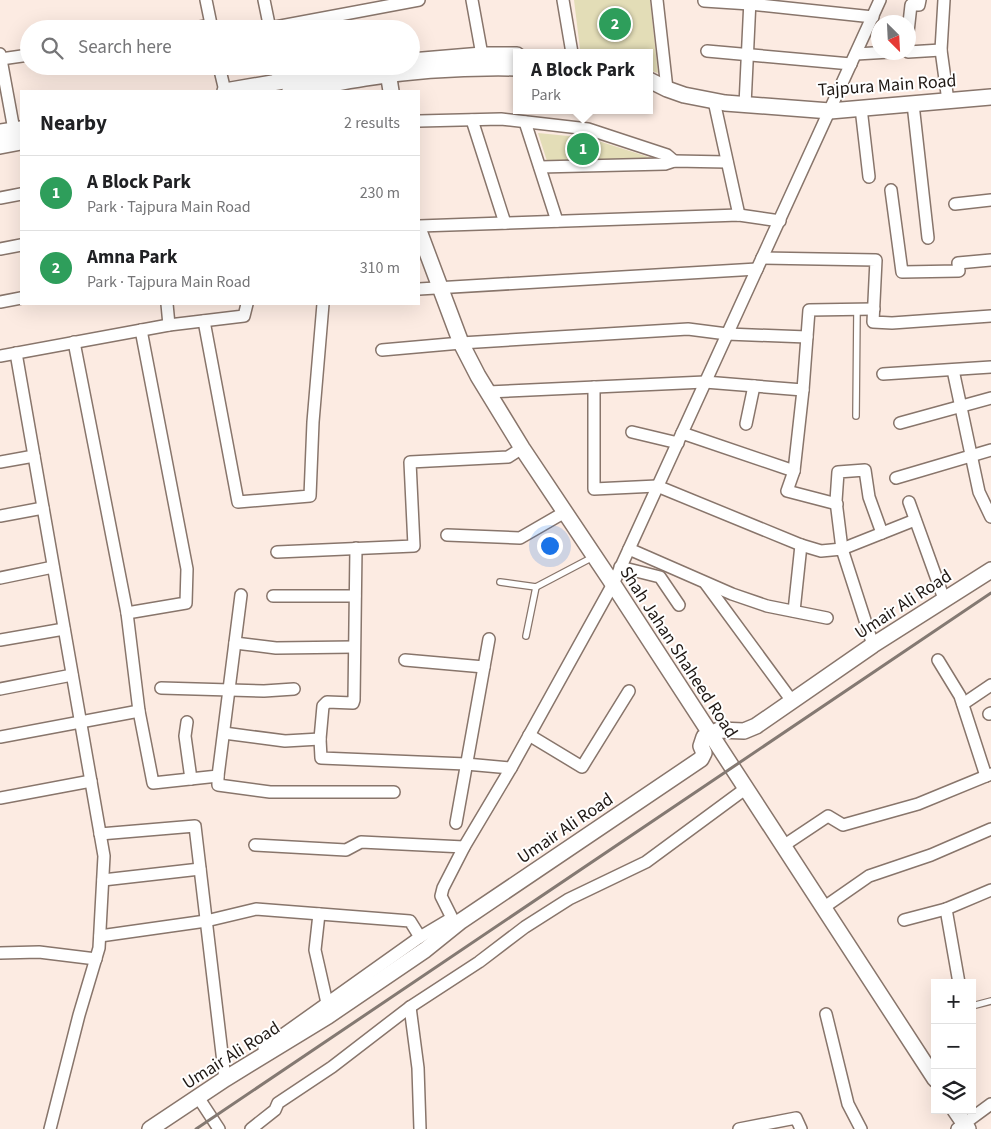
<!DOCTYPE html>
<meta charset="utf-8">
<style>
:root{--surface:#fff;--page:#f6f6f6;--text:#202124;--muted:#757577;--line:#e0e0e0;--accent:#1f6558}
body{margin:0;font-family:"Source Sans 3",sans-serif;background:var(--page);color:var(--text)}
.controls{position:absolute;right:15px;bottom:15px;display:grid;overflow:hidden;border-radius:0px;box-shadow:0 5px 20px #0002}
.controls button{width:45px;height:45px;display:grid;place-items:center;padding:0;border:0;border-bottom:1px solid var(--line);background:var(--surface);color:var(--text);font:25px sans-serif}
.compass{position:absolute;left:871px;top:15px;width:45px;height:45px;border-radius:50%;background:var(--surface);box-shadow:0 5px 20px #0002;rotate:156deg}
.you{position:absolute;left:549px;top:545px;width:18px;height:18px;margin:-12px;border:4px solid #fff;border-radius:50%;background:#1a73e8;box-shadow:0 0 0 8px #1a73e833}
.badge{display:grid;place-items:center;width:32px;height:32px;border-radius:50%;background:var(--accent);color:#fff;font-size:16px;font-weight:700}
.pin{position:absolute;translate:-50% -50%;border:2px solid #fff;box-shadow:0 1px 5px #0006}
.popup{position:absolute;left:513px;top:49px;width:140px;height:65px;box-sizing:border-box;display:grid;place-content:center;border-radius:0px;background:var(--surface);filter:drop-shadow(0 1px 4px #0005);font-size:16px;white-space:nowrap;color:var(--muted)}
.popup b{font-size:19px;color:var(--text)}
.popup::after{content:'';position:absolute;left:50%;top:100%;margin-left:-10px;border:10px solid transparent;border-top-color:var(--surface)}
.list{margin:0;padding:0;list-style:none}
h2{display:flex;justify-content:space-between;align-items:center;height:65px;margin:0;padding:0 20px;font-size:21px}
h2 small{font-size:16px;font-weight:400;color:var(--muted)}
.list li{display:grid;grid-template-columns:32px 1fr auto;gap:15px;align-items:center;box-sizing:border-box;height:75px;padding:0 20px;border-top:1px solid var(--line)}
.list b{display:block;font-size:19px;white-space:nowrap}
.list p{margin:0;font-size:16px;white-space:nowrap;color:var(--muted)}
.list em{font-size:16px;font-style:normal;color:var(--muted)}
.icon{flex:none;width:28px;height:28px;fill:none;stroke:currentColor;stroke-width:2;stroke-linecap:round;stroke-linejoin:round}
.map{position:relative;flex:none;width:991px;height:1129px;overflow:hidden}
.search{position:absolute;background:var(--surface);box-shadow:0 5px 20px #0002;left:20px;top:20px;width:400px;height:55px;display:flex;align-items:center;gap:12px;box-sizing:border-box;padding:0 18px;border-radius:28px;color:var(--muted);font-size:19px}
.panel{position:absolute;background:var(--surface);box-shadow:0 5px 20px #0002;left:20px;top:90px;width:400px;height:215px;border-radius:0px}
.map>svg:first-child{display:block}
.green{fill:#e3ddb7}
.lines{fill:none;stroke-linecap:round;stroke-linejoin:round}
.service-casing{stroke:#88756b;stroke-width:8}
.minor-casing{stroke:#88756b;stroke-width:14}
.tertiary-casing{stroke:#88756b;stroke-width:18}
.service{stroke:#fff;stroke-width:5.5}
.minor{stroke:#fff;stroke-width:11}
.tertiary{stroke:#fff;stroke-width:15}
.rail{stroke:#847972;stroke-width:3}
.labels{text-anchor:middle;stroke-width:4;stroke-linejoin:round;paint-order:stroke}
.street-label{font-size:18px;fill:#1f1814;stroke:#fff}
</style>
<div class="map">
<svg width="991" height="1129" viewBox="0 0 991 1129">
<rect width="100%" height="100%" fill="#fcebe2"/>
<g class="green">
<polygon points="574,0 650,0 658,73 649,70 649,53 593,53 580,49"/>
<polygon points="538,133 589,138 658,160 547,161"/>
</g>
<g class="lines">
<g class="service-casing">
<g id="service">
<polyline points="856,416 857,310"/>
<polyline points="500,582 536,587 593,557"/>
<polyline points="526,636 536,587"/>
<polyline points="972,1006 991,1001"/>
</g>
</g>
<g class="minor-casing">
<g id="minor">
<polyline points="206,0 212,29"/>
<polyline points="264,0 270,29"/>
<polyline points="472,0 482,55"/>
<polyline points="563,0 572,53"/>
<polyline points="657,0 667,89"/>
<polyline points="944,0 941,50 948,101"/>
<polyline points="704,1 750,4 873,17"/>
<polyline points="270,28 419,0"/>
<polyline points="189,29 211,25"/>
<polyline points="908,32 911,5 919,5 920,0"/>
<polyline points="707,51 851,64"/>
<polyline points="908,52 941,50"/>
<polyline points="0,54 14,130"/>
<polyline points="856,54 890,52"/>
<polyline points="1,59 29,55"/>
<polyline points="219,66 225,91"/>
<polyline points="276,66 279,82"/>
<polyline points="714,101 739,215"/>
<polyline points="913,104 928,238"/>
<polyline points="745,105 750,0"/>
<polyline points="861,108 869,177"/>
<polyline points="472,120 505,223"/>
<polyline points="419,121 501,119 588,129 667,155 674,161"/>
<polyline points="525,122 557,221"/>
<polyline points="540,167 665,164 674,161 727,162"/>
<polyline points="891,190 902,272 959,271 958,263 991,260"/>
<polyline points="0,198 21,194"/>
<polyline points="955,204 991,200"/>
<polyline points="419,226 739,215 780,221"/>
<polyline points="0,249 21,245"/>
<polyline points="762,258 876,260 873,322 892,323 991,316"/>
<polyline points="419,289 757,269"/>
<polyline points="0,302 21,298"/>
<polyline points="167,304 169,325"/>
<polyline points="204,321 238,502 310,496 313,422 323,304"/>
<polyline points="74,342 127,613 139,711 153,783 218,776 241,595"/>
<polyline points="382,350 461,343 688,329 727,334 807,337"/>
<polyline points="16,353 104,856 99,948 79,1015 50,1129"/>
<polyline points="0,356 169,325 244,316 247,304"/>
<polyline points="953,370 979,492 991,517"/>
<polyline points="883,374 991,367"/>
<polyline points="594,387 594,489 657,486 801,545 821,551 842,549 915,520"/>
<polyline points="488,392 705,382 803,390"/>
<polyline points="900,423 991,398"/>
<polyline points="746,424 754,386"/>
<polyline points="632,432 678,443"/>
<polyline points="682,433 794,471"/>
<polyline points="0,462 34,456"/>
<polyline points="896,478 991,450"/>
<polyline points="909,502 944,599"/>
<polyline points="837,504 787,491 794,471 803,390 809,310 874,309"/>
<polyline points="0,516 43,508"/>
<polyline points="447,535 520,538 565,512"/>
<polyline points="356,548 354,700 353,703 327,702 323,706 320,739 321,758 466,764 511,768"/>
<polyline points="629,549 732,594 767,606 827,618"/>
<polyline points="277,552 414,546 410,462 508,457 522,448"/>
<polyline points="620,567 660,577 679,605"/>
<polyline points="0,578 53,567"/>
<polyline points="706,584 792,701"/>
<polyline points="273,596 355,596"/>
<polyline points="794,611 801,545"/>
<polyline points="127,613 186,603 187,569 141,330"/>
<polyline points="0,640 64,629"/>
<polyline points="235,643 276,648 354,647"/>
<polyline points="873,645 842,549 836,501 838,472 865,470 869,497 882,533"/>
<polyline points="405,660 484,667"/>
<polyline points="938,660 960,696 986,776"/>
<polyline points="161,688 264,691 294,689"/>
<polyline points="0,689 72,675"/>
<polyline points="963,704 991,685"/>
<polyline points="989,714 991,713"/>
<polyline points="187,722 185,736 191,779"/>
<polyline points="224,733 285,741 320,739"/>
<polyline points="529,735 582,767 629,691"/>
<polyline points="0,737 139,711"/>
<polyline points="218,776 218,785 270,792 394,792"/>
<polyline points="0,798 91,781"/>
<polyline points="456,823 489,639"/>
<polyline points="100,834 195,826 225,1079"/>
<polyline points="255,845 346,850 361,842 464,847"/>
<polyline points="783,846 828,816 843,825 918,804 991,774"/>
<polyline points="103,880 200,869"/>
<polyline points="823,908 869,876 931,855 991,829"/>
<polyline points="946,909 959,983"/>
<polyline points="319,914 315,950 327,1003"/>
<polyline points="904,920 946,909 991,890"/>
<polyline points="100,936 206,921 256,909 410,921 420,937"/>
<polyline points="0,953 39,952 96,959"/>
<polyline points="410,1007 418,1068 420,1129"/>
<polyline points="826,1014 848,1104 861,1129"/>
<polyline points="264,1048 420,937 452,918 441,896 443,888 464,847 511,768 613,584 880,0"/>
<polyline points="198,1097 219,1129"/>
<polyline points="251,1129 275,1110 278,1103 332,1067 410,1007 479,962 525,927 569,899 646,862 745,789"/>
<polyline points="739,1129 796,1118 801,1129"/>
<polyline points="957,1129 991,1104"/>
</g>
</g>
<g class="tertiary-casing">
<g id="tertiary">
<polyline points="411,61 482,55 517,55"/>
<polyline points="387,66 391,91"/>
<polyline points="649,80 667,89 684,95 725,103 830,111 991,97"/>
<polyline points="225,91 371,66"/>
<path d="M290 91C315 87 340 82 365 78 415 70 466 67 517 68"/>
<polyline points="0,132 21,129"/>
<polyline points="0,146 21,142"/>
<polyline points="419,231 461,343 478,376 522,448 613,584 935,1079"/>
<polyline points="955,1110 968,1129"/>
<polyline points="150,1129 225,1079 328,1016 425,950 461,921 701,759 704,753 701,746 704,737 719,730 744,731 756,726 873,645 991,570"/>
</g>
</g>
<use href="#service" class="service"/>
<use href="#minor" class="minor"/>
<use href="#tertiary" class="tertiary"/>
<polyline class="rail" points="196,1129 991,593"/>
</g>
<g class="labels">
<g class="street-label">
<text transform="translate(887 85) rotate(-4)" y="6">Tajpura Main Road</text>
<text transform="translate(903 604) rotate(-33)" y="6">Umair Ali Road</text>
<text transform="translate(679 652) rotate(57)" y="6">Shah Jahan Shaheed Road</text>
<text transform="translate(565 828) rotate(-34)" y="6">Umair Ali Road</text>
<text transform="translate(231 1055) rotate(-32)" y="6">Umair Ali Road</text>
</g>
</g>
</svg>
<div class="controls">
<button>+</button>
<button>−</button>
<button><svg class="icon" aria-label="layers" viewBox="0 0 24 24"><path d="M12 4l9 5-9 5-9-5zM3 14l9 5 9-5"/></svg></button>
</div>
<svg class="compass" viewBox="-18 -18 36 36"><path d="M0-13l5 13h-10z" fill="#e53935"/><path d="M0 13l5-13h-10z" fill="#757577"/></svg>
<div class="you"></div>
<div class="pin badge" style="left:583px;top:149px;background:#2e9e5b">1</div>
<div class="popup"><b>A Block Park</b>Park</div>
<div class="pin badge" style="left:615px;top:24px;background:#2e9e5b">2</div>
<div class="search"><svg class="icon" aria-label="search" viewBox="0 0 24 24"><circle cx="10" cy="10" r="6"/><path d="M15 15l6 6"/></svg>Search here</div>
<section class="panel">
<h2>Nearby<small>2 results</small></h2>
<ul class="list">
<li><span class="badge" style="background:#2e9e5b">1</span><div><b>A Block Park</b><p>Park · Tajpura Main Road</p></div><em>230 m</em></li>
<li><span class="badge" style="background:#2e9e5b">2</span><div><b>Amna Park</b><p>Park · Tajpura Main Road</p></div><em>310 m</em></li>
</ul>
</section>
</div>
